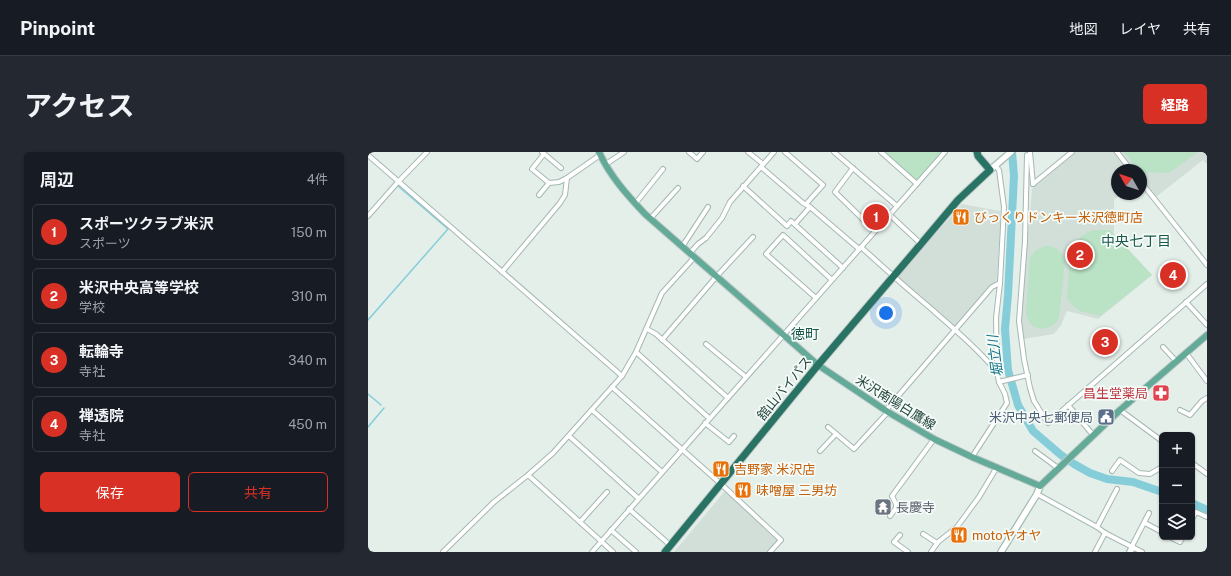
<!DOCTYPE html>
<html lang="ja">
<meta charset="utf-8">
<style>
:root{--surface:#171b24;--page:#242831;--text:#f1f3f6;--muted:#9ea1a6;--line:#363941;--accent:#d93025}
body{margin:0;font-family:"Public Sans","Noto Sans JP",sans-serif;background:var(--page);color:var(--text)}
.controls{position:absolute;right:12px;bottom:12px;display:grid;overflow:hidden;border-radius:6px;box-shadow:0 1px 3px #0004}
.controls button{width:36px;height:36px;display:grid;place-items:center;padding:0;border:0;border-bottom:1px solid var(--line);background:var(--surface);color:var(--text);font:20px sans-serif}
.compass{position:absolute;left:743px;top:12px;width:36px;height:36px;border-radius:50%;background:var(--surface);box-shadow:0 1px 3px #0004;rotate:309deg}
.you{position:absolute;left:518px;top:161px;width:14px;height:14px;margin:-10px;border:3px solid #fff;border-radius:50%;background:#1a73e8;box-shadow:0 0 0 6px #1a73e833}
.badge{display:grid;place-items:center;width:26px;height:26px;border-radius:50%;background:var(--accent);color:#fff;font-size:13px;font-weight:700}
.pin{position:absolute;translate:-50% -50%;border:2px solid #fff;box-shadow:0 1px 4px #0006}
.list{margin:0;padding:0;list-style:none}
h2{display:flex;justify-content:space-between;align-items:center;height:52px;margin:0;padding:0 16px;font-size:17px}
h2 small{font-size:13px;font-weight:400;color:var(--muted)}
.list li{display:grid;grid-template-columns:26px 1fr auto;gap:12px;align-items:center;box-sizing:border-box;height:56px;margin:0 8px 8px;padding:0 8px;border:1px solid var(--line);border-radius:6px}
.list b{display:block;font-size:15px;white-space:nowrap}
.list p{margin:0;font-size:13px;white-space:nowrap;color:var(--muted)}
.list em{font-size:13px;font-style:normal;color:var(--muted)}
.actions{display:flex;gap:8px;padding:12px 16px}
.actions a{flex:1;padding:9px 0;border:1px solid var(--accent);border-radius:6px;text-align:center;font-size:14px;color:var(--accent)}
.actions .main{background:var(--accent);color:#fff}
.icon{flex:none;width:22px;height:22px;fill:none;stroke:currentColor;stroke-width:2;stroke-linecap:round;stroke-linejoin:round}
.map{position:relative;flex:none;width:839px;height:400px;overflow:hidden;border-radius:6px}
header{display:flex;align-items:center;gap:24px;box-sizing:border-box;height:56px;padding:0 20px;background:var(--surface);border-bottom:1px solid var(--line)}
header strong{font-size:19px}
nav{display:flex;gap:22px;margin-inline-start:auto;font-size:14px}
.intro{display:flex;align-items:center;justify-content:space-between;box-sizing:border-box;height:96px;padding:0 24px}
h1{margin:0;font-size:28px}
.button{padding:10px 18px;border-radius:6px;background:var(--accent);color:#fff;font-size:14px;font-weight:700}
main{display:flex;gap:24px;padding:0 24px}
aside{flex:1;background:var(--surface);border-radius:6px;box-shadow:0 1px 3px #0004}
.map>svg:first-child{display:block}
.built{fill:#d2dfd9}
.green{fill:#bae2c5}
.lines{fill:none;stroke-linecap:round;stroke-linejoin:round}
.stream{stroke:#86cdda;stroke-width:1.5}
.river{stroke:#86cdda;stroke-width:8}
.street-casing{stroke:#a5b8b2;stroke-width:6}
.secondary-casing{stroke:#a1bcb2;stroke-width:8}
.primary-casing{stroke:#c1cac8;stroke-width:8}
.highway-casing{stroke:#c1cac8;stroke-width:9}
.street{stroke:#fff;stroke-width:4}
.secondary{stroke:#fff;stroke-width:5.5}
.primary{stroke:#63aa98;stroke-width:6}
.highway{stroke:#287364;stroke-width:7}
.labels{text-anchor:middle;stroke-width:3.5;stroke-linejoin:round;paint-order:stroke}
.food-label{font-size:13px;fill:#c56008;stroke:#f5fbf8;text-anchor:start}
.street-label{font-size:13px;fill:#20433a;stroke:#f5fbf8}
.health-label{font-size:13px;fill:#be3a42;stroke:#f5fbf8;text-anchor:end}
.service-label{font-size:13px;fill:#4e5e75;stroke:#f5fbf8;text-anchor:end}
.worship-label{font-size:13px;fill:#5b616d;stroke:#f5fbf8;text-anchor:start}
.neighbourhood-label{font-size:14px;fill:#195849;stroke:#f5fbf8}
.water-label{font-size:14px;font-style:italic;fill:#127487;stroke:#f5fbf8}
</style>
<header>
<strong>Pinpoint</strong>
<nav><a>地図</a><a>レイヤ</a><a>共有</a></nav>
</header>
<div class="intro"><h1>アクセス</h1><a class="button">経路</a></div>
<main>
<aside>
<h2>周辺<small>4件</small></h2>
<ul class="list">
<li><span class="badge">1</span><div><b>スポーツクラブ米沢</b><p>スポーツ</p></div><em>150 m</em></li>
<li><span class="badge">2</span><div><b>米沢中央高等学校</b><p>学校</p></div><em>310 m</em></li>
<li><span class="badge">3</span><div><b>転輪寺</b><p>寺社</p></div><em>340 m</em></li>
<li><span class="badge">4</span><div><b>禅透院</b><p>寺社</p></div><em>450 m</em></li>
</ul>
<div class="actions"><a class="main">保存</a><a>共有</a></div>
</aside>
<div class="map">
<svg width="839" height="400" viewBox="0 0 839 400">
<rect width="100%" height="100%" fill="#e4efea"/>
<g class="built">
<polygon points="708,0 746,0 761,18 749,18 749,42 753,42 746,48 746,82 784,123 730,167 699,159 693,173 686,182 655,187 652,169 664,37"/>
<polygon points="752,0 839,0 839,11 838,12 835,8 788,45 773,26 773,18 766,18"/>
<polygon points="594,52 632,59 632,76 629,128 587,176 529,126"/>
<polygon points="357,339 412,387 401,400 306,400"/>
</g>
<g class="green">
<polygon points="516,0 574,0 549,29"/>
<polygon points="756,0 830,0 801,21 781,20 775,24 773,22 773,18 770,18"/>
<polygon points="724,78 742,78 784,123 732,164 712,159 704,153 699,146 702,96 714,84"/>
<path d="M676 94C688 93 694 99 697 110L691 166C682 182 660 180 658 160L662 105 668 98Z"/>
</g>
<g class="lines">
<g class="stream">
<polyline points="0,168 80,77 30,34"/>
<polyline points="0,242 13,253"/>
<polyline points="0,275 16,256"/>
</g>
<g class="river">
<polyline points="644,0 646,24 640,143 637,177 640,218 650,253 665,279 693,303 706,312 722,321 739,327 765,330 794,340"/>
<polyline points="824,351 839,358"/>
</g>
<g class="street-casing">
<g id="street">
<polyline points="174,0 193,16"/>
<polyline points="321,0 329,7 335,0"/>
<polyline points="380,0 395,12"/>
<polyline points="417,0 455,33 438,52"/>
<polyline points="466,0 529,54"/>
<polyline points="513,0 549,32"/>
<polyline points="662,0 665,32"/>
<polyline points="749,0 763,18"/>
<polyline points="0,3 254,224"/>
<polyline points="659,3 657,89 651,169 656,207 662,236 666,249 680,271 839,132"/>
<polyline points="238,12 256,0"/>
<polyline points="393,15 435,51 442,55 491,97"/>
<polyline points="485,16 467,40 507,79"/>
<polyline points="773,30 839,113"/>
<polyline points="181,31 191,30 199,26"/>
<polyline points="665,32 704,0"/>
<polyline points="375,34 419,74 423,69 475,116"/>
<polyline points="171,43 181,31 164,17 176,2"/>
<polyline points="267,52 295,17"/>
<polyline points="522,63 553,92"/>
<polyline points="0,64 30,30 59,0"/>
<polyline points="282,67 310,36"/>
<polyline points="427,72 442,55"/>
<polyline points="314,95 340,55"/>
<path d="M493 95C515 115 537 135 560 154 584 175 609 196 629 220"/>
<polyline points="322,101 330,92 338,86 354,66 362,50 406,0"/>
<polyline points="134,120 192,51 197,43 199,26 232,3"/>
<polyline points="448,146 398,102 415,83 464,128"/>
<polyline points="818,150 839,173"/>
<polyline points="279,177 288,182 360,246"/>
<polyline points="294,188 348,125 385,85"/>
<polyline points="338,192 378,225"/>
<polyline points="795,195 808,209"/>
<polyline points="268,200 341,266"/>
<polyline points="818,201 839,229"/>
<polyline points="631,230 660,223"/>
<polyline points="244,235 353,332 413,388 402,400"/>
<polyline points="700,253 725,283"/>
<polyline points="224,258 294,320"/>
<polyline points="518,258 624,135 632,131"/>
<polyline points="752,258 794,289"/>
<polyline points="812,258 822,263 834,249 839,246"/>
<polyline points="337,271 361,290 366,284"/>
<polyline points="460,275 486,297 520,260"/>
<polyline points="201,284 270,346"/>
<polyline points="452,299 468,282"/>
<polyline points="667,299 690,316"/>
<polyline points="604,305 639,251 637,242 631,230 629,220 628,166 632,131 636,55 631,18 627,13"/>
<polyline points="824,311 839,322"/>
<polyline points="744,319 752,308 771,321 782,322 794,315"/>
<polyline points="160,323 245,400"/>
<polyline points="669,342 729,375 737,381 774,400"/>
<polyline points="261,357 302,393"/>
<polyline points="522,364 528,356 528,352 524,344 566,287"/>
<polyline points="824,367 828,360 839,365"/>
<polyline points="212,370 239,340"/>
<polyline points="777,371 794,380"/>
<polyline points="729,375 749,337"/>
<polyline points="243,378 268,400"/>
<polyline points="555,382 569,391"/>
<polyline points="532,383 526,390 540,400"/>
<polyline points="802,385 812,390 815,385"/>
<polyline points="764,396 765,392 781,361"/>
<polyline points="75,400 126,350 160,323 185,301 254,224 268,200 294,141 323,109 326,104"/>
<polyline points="224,400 577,0"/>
<polyline points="563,400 570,390 589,375 611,345 629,315"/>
<polyline points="727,400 737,381"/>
</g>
</g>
<g class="secondary-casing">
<g id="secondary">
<polyline points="622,18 643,0"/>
<polyline points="633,400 669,342 672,334"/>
<polyline points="762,400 764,396"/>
</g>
</g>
<g class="primary-casing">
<path id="primary" d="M231 0C242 24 259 43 277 62L450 213 520 260 566 287 604 305 672 334 752 258 839 183"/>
</g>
<g class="highway-casing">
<polyline id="highway" points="297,400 450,213 553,92 590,48 622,18 610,4 609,0"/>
</g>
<use href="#street" class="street"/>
<use href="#secondary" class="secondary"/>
<use href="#primary" class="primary"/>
<use href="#highway" class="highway"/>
</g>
<defs>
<g id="restaurant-square" transform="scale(0.9)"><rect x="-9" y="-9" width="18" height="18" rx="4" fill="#e8710a" stroke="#f5fbf8"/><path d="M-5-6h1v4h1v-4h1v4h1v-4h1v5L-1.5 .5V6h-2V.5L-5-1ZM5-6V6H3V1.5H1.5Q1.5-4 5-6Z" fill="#fff"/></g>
<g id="pharmacy-square" transform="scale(0.9)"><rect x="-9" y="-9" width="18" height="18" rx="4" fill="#e0444e" stroke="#f5fbf8"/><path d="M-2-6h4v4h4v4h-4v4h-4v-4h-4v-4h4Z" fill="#fff"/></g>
<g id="civic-square" transform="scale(0.9)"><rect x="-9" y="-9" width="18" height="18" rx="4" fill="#5c6f8a" stroke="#f5fbf8"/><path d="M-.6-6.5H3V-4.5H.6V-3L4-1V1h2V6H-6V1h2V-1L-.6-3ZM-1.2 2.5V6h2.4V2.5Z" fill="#fff"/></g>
<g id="temple-square" transform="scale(0.9)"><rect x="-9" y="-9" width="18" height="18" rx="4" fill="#6b7280" stroke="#f5fbf8"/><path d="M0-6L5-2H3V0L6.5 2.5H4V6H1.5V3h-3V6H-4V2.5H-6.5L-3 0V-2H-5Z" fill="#fff"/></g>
</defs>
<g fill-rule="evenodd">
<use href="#restaurant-square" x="593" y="65"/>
<use href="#pharmacy-square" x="793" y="241"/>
<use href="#civic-square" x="738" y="265"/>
<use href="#restaurant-square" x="353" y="317"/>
<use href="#restaurant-square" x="375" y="338"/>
<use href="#temple-square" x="515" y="355"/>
<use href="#restaurant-square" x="591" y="383"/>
</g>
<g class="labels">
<g class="food-label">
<text x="606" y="70">びっくりドンキー米沢徳町店</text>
<text x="366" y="322">吉野家 米沢店</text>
<text x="388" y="343">味噌屋 三男坊</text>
<text x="604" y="388">motoヤオヤ</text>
</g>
<g class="street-label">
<text transform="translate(416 236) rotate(-51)" y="5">舘山バイパス</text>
<text transform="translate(528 250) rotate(32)" y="5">米沢南陽白鷹線</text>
</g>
<g class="health-label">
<text x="780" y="246">昌生堂薬局</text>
</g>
<g class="service-label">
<text x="725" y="270">米沢中央七郵便局</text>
</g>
<g class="worship-label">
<text x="528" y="360">長慶寺</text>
</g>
<g class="neighbourhood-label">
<text x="768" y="94">中央七丁目</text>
<text x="437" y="187">徳町</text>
</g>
<g class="water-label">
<text transform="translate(627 204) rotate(-97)" y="5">堀立川</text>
</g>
</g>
</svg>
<div class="controls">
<button>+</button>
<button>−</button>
<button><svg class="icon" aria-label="layers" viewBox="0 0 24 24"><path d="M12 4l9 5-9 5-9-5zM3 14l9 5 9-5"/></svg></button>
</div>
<svg class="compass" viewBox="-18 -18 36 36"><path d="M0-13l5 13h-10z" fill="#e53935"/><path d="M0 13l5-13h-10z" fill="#9ea1a6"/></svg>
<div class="you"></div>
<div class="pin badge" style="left:508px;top:65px">1</div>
<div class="pin badge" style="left:712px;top:103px">2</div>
<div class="pin badge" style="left:737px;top:190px">3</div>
<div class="pin badge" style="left:805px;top:123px">4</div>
</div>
</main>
